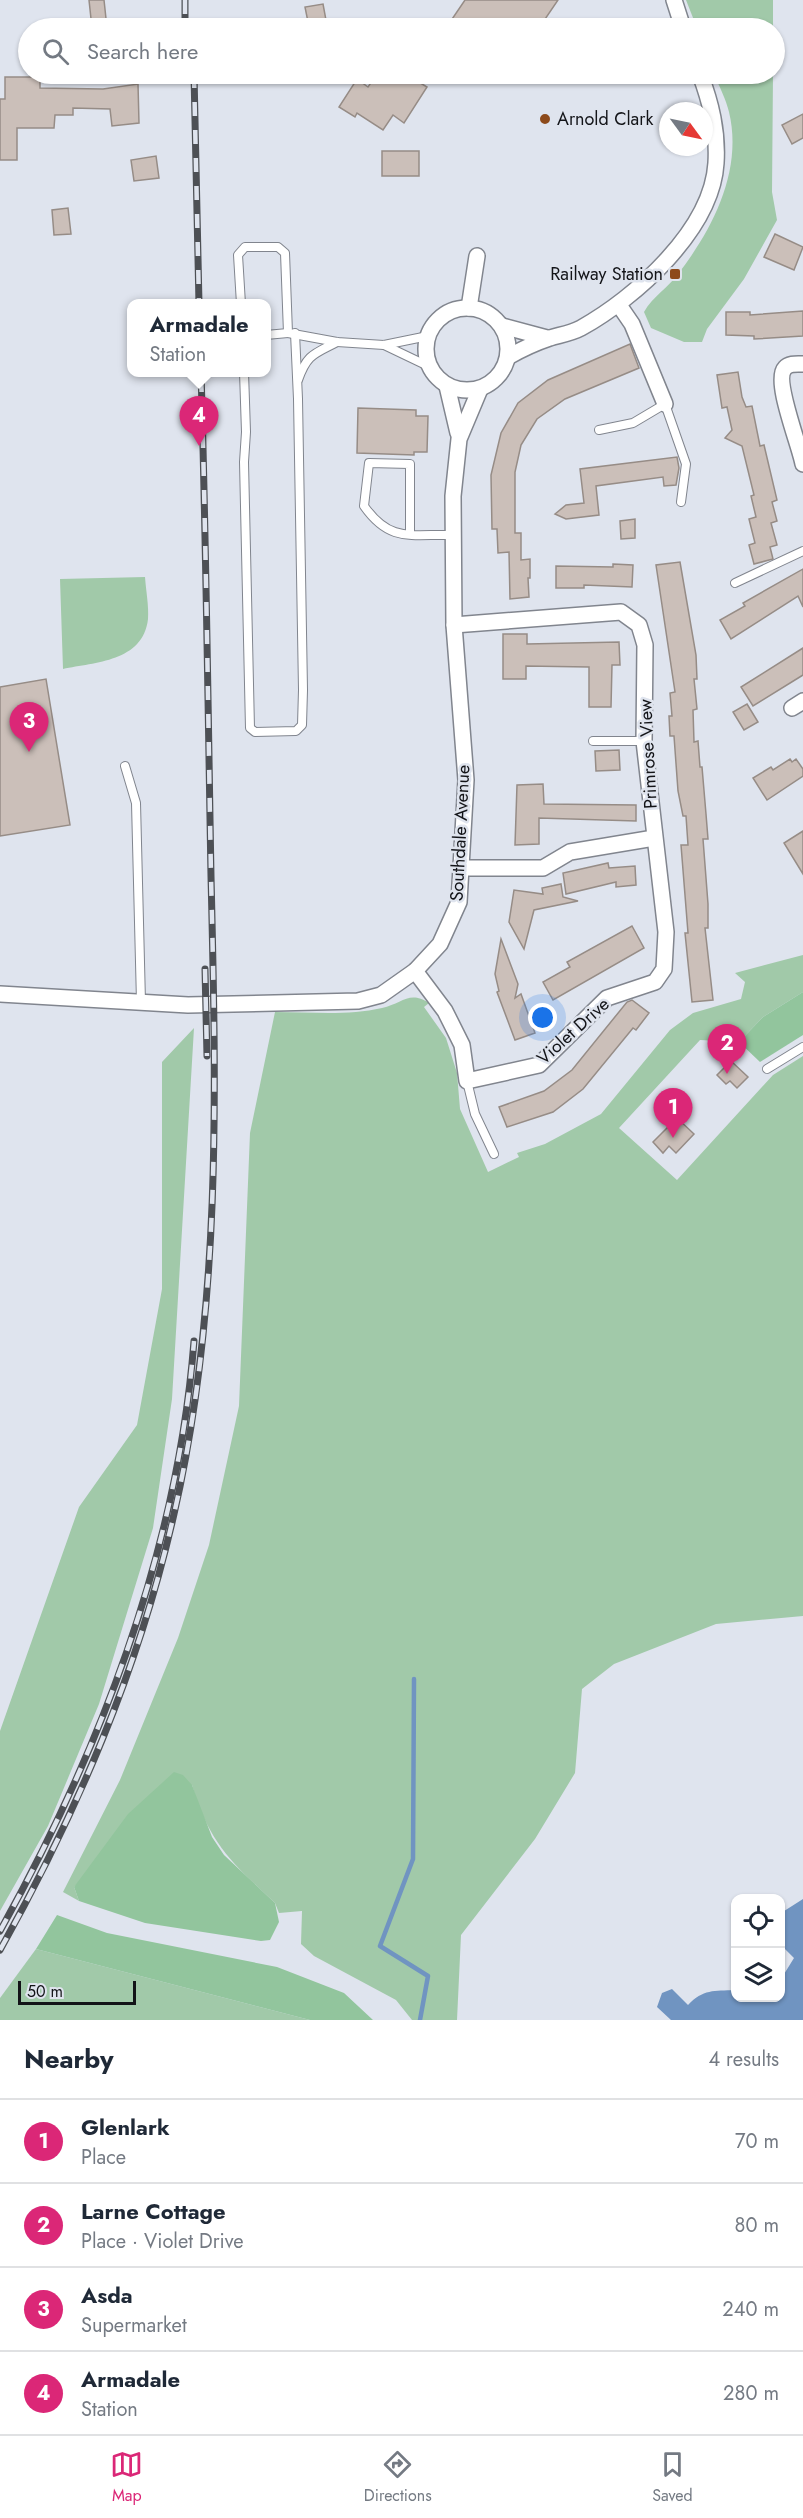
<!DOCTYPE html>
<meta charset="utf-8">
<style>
:root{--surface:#fff;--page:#f6f6f7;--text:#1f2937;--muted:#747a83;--line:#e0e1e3;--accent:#db2777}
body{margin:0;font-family:Jost,sans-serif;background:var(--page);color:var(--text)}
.controls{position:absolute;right:18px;bottom:18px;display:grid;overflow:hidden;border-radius:12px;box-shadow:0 2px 4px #0004}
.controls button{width:54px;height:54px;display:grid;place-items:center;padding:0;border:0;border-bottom:2px solid var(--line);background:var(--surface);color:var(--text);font:30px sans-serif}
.compass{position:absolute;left:659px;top:102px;width:54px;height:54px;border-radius:50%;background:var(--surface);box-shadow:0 2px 4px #0004;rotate:123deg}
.scale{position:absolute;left:18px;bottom:15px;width:118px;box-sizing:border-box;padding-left:6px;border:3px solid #131418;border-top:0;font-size:16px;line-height:21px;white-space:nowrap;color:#131418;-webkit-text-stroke:4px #dfe4ee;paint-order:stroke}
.you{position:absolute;left:543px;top:1018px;width:21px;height:21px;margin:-15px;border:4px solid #fff;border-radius:50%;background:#1a73e8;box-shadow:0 0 0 9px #1a73e833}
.badge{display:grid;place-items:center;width:39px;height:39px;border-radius:50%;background:var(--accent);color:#fff;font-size:20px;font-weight:700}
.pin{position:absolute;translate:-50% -50px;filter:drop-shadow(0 2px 3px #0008)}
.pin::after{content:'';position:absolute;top:32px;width:21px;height:18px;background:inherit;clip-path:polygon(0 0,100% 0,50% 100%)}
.popup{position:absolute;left:127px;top:299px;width:144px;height:78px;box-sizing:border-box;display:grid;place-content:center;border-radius:12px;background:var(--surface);filter:drop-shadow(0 2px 4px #0005);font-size:20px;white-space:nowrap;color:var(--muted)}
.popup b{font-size:22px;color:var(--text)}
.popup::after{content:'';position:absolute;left:50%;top:100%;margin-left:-12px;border:12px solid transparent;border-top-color:var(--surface)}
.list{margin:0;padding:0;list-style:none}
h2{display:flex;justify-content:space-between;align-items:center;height:78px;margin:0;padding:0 24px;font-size:26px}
h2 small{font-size:20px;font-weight:400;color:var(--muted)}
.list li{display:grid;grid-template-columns:39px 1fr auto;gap:18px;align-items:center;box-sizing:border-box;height:84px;padding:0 24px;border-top:2px solid var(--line)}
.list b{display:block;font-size:22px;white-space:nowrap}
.list p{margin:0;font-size:20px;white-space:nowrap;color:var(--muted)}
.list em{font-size:20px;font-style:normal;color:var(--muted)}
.icon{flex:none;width:33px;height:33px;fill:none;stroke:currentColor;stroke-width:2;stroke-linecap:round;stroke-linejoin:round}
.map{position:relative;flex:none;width:803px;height:2020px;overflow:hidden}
.search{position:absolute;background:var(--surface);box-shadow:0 2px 4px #0004;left:18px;right:18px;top:18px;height:66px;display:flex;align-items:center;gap:15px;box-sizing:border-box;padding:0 21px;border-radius:33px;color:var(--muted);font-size:22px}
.sheet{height:414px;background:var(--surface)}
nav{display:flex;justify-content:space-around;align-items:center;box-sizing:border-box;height:84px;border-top:2px solid var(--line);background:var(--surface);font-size:16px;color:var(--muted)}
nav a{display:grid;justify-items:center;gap:3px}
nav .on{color:var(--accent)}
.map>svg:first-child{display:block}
.green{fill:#a1c9a9}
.forest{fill:#92c59d}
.water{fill:#7094c1}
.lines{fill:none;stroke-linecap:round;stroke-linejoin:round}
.stream{stroke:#7094c1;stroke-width:4.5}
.building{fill:#cbbfb9;stroke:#968c86;stroke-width:1.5}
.lane-casing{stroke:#81858e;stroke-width:10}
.street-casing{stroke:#81858e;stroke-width:18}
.lane{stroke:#fff;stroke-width:8}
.street{stroke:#fff;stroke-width:15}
.rail-casing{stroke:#4d5055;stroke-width:7}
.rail{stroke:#dfe4ee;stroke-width:4.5;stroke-dasharray:14;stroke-linecap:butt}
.poi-dot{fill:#8d4a1b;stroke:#dfe4ee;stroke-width:2}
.labels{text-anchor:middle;stroke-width:5;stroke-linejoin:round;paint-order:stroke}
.poi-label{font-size:18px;fill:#131418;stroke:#dfe4ee;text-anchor:start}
.street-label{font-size:18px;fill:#131418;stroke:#dfe4ee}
</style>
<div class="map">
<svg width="803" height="2020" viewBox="0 0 803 2020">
<rect width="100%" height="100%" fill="#dfe4ee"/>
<g class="green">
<polygon points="686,0 773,0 773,28 697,28"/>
<path d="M714 74H773L772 192 777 220 744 279 707 329 702 342H684L651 328 644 312C653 296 668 288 678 274 713 229 743 170 729 112 726 99 719 86 714 74Z"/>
<path d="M145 577C146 591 149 606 148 619 143 662 95 662 63 669L60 579Z"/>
<path d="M803 955V992L763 1017 739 1042 700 1040 619 1128 677 1180 773 1075 803 1056V1616L716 1624 614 1664 582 1689 575 1773 535 1839 461 1935 457 2020H412L396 2000 314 1956 301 1944 302 1911 279 1913 275 1903C232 1863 209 1843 192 1785L74 1887 79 1901 63 1892 120 1780 178 1638 209 1545 239 1406 250 1133 275 1012C310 1012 348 1016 382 1008 402 1004 409 990 429 1003L424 1007 446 1038 457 1073 460 1109 488 1172 519 1157 517 1153 545 1144 601 1114 670 1030 693 1013 741 999 745 982 735 973Z"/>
<polygon points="194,1028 172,1399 153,1528 99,1704 48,1826 0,1911 0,1731 79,1507 137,1425 162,1289 162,1062"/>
<polygon points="36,1949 310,2020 0,2020 0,1998"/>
</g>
<g class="forest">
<polygon points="803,992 803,1035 760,1062 739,1042 763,1017"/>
<polygon points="174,1772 183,1775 192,1785 212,1837 224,1855 275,1903 279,1922 270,1940 261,1941 145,1923 79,1901 74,1887 128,1814"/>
<polygon points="57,1915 107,1933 277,1967 344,1993 373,2020 310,2020 36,1949"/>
</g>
<path class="water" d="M803 1899V2020H671L657 2007 662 1993 672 1989 688 2005C703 1989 714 1991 735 1990L736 1998H780L781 1979 794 1958 781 1945V1913Z"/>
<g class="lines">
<polyline class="stream" points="414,1679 413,1859 380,1946 428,1976 420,2020"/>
</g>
<g class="building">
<polygon points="89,0 104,0 107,28 92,28"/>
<polygon points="465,0 558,0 539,28 446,28"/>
<polygon points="323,4 326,20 308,22 305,7"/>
<polygon points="377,74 406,74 427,87 404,123 393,115 383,130 357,113 355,117 339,107 357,79 368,87"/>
<polygon points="5,77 40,77 40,88 103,89 138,84 139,123 112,126 110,109 73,108 73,115 55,115 54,128 17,128 17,160 0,160 0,99 5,99"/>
<polygon points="803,114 803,138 792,144 782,125"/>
<rect x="382" y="151" width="37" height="25"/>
<polygon points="156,156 159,178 134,181 131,160"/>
<polygon points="68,208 71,234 54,235 52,210"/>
<polygon points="775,234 803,247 794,270 764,257"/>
<polygon points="803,311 803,336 754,339 754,336 726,335 726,312 750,312 750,315"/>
<polygon points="630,344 639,368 565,399 537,419 521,445 515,472 515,533 521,533 521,560 530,559 530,578 528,578 529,597 510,599 509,552 498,553 497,529 492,529 491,475 501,433 518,403 548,380"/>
<polygon points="738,372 742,397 746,407 752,406 760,446 764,445 777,500 772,502 777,521 771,523 777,545 770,547 773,559 754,564 749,545 755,543 749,519 756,517 751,496 754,495 742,446 725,438 732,430 727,407 722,408 717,375"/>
<polygon points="358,408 416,410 416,416 428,416 427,452 414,452 414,455 357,453"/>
<polygon points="677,457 679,468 676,485 664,486 663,477 596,486 599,515 566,519 555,514 566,505 584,503 580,469"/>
<polygon points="635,519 635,538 621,539 620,521"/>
<polygon points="680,562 696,655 697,679 694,679 697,709 693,710 694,742 698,741 700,767 702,767 706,814 708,839 703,839 708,904 708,928 705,928 713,1000 692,1002 685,933 688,933 681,845 688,845 686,816 683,816 678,791 674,736 670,736 669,716 672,716 670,693 675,692 656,565"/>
<polygon points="613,564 633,565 632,587 584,585 584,588 556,588 556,566 613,567"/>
<polygon points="803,569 803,607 798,596 731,639 720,620 745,606 743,603"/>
<polygon points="503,634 527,634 527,644 619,642 620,665 612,665 611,707 589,707 589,667 526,666 526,679 503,679"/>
<polygon points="803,648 803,675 753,706 741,687"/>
<polygon points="46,679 70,825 0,836 0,687"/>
<polygon points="747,704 758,722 744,730 733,712"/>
<polygon points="619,750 620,770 596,771 595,751"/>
<polygon points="790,759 792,762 796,759 803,769 803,776 767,800 753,778 771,767 773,770"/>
<polygon points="543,784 544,804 636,805 636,821 539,818 539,844 515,845 517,785"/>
<polygon points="803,831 803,874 784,843"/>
<polygon points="608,863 609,868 635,866 636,885 616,887 616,882 566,894 563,873"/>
<polygon points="561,884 563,897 578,901 534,910 524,949 509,922 514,890 543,894 542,888"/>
<polygon points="632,926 644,948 553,1000 543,982 570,967 567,962"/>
<polygon points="501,939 518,984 515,998 521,994 535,1033 515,1040 497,992 499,991 495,974"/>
<polygon points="632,1000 649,1013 636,1030 633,1028 583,1089 553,1112 507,1127 499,1107 544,1091 572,1070 627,1002"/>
<polygon points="731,1061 748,1077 737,1088 730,1081 726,1084 717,1075"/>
<polygon points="677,1118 694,1134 676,1153 669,1146 663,1153 653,1142"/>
</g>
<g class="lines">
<g class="lane-casing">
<g id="lane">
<polyline points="241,304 238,255 245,247 278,247 285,253 288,333 337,342 384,345 428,336"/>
<polyline points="266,335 288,333"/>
<polyline points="384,345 430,367"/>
<polyline points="244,372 246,432 244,462 250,728 255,732 296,731 302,725 303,690 298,399 295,333"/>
<path d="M298 380C307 354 314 354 337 342"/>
<polyline points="599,430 633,423 665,404 686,464 681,502"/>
<path d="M410 534V464L369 463 364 506C390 543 411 534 452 535"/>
<polyline points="735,583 803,551"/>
<polyline points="593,741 644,741"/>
<polyline points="125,766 136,803 141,1002"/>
<polyline points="767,1069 803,1047"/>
<polyline points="467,1081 475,1114 494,1154"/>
</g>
</g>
<g class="street-casing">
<g id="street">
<polyline points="674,0 683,28"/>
<polyline points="619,305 632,324 665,404"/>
<circle cx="467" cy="349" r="41"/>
<polyline points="469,308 477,256"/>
<polyline points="502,326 547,338"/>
<path d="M508 357C522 349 535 343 550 338 560 335 572 333 581 328 635 298 712 230 716 163 718 131 711 103 700 74"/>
<path d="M803 364C797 364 789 363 785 368 773 380 800 446 803 464"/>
<polyline points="447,386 458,433"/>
<polyline points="792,708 803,701"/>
<polyline points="461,868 543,868 570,852 654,838"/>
<polyline points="415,971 445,1011 462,1045 467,1081 539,1065 607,998 655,982 664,969 666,932 644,741 645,645 639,625 621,612 454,625"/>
<polyline points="0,994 188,1005 358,1001 381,995 415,971 440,944 459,902 466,780 454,625 453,496 459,439 480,389"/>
</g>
</g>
<use href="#lane" class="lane"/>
<use href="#street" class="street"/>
<g class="rail-casing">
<g id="rail">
<polyline points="185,0 185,28"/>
<polyline points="194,74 199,304"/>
<polyline points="205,969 207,1056"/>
<path d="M0 1931C100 1751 178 1548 194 1341"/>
<path d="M0 1950C77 1812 139 1669 174 1514 222 1306 216 1088 211 876 208 708 206 540 201 372"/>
</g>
</g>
<use href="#rail" class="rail"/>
</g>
<g class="poi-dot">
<circle cx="545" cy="119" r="6"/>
<rect x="669" y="268" width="12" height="12" rx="3"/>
</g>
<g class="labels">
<g class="poi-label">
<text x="557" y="125">Arnold Clark</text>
<text x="663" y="280" text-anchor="end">Railway Station</text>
</g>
<g class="street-label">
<text transform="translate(648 754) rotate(-93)" y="6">Primrose View</text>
<text transform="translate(460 833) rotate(-87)" y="6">Southdale Avenue</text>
<text transform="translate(573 1031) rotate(-42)" y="6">Violet Drive</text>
</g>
</g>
</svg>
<div class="controls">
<button><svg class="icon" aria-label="locate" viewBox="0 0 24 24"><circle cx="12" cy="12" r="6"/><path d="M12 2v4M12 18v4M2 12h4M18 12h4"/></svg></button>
<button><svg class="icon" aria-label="layers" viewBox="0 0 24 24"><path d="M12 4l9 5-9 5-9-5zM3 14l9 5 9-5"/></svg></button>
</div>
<svg class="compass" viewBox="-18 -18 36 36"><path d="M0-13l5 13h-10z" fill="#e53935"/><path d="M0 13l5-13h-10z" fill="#747a83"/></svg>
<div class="scale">50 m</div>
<div class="you"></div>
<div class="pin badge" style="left:673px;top:1138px">1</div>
<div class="pin badge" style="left:727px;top:1074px">2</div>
<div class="pin badge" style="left:29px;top:752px">3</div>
<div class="pin badge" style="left:199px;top:446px">4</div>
<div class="popup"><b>Armadale</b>Station</div>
<div class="search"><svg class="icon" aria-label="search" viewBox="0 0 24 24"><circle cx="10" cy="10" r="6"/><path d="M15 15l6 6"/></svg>Search here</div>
</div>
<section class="sheet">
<h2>Nearby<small>4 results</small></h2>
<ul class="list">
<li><span class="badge">1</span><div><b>Glenlark</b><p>Place</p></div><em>70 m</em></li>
<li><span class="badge">2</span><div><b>Larne Cottage</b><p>Place · Violet Drive</p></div><em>80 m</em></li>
<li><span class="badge">3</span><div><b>Asda</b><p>Supermarket</p></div><em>240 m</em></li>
<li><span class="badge">4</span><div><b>Armadale</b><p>Station</p></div><em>280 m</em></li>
</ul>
</section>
<nav>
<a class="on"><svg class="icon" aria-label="map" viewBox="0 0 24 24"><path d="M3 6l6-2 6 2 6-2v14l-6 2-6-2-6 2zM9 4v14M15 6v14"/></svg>Map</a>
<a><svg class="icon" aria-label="directions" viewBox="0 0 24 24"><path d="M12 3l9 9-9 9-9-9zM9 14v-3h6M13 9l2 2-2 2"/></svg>Directions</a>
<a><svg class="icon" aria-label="saved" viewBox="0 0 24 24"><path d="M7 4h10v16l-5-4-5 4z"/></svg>Saved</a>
</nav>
